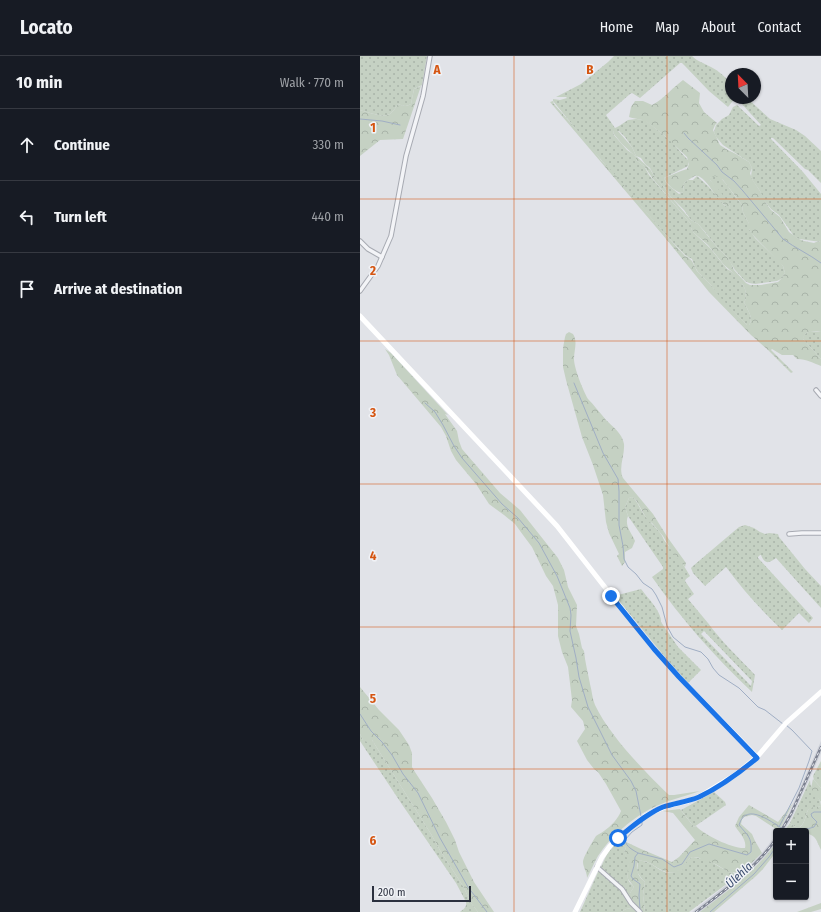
<!DOCTYPE html>
<meta charset="utf-8">
<style>
:root{--surface:#171b24;--page:#242831;--text:#f1f3f6;--muted:#9ea1a6;--line:#363941}
body{margin:0;font-family:"Fira Sans Condensed",sans-serif;background:var(--page);color:var(--text)}
.controls{position:absolute;right:12px;bottom:12px;display:grid;overflow:hidden;border-radius:4px;box-shadow:0 1px 3px #0004}
.controls button{width:36px;height:36px;display:grid;place-items:center;padding:0;border:0;border-bottom:1px solid var(--line);background:var(--surface);color:var(--text);font:20px sans-serif}
.compass{position:absolute;left:365px;top:12px;width:36px;height:36px;border-radius:50%;background:var(--surface);box-shadow:0 1px 3px #0004;rotate:336deg}
.scale{position:absolute;left:12px;bottom:10px;width:99px;box-sizing:border-box;padding-left:4px;border:2px solid #2b303e;border-top:0;font-size:11px;line-height:14px;white-space:nowrap;color:#2b303e;-webkit-text-stroke:3px #f0f2f6;paint-order:stroke}
.stop{position:absolute;width:12px;height:12px;margin:-9px;border:3px solid #1a73e8;border-radius:50%;background:#fff}
.stop.end{background:#1a73e8;border-color:#fff;box-shadow:0 1px 4px #0008}
.list{margin:0;padding:0;list-style:none}
h2{display:flex;justify-content:space-between;align-items:center;height:52px;margin:0;padding:0 16px;font-size:17px}
h2 small{font-size:13px;font-weight:400;color:var(--muted)}
.list li{display:grid;grid-template-columns:26px 1fr auto;gap:12px;align-items:center;box-sizing:border-box;height:72px;padding:0 16px;border-top:1px solid var(--line)}
.list b{display:block;font-size:15px;white-space:nowrap}
.list em{font-size:13px;font-style:normal;color:var(--muted)}
.icon{flex:none;width:22px;height:22px;fill:none;stroke:currentColor;stroke-width:2;stroke-linecap:round;stroke-linejoin:round}
.map{position:relative;flex:none;width:461px;height:856px;overflow:hidden}
header{display:flex;align-items:center;gap:24px;box-sizing:border-box;height:56px;padding:0 20px;background:var(--surface);border-bottom:1px solid var(--line)}
header strong{font-size:19px}
nav{display:flex;gap:22px;margin-inline-start:auto;font-size:14px}
main{display:flex}
aside{flex:1;background:var(--surface)}
.map>svg:first-child{display:block}
.built{fill:#cfd2da}
.grass{fill:url(#grass-dots);fill-rule:evenodd}
.forest{fill:url(#forest-crowns)}
.lines{fill:none;stroke-linecap:round;stroke-linejoin:round}
.stream{stroke:#a0aec4;stroke-width:1}
.street-casing{stroke:#a7aab2;stroke-width:5.5}
.street{stroke:#f3f4f7;stroke-width:3.5}
.secondary{stroke:#fff;stroke-width:5}
.rail-casing{stroke:#7c8190;stroke-width:2.5}
.rail{stroke:#f0f2f6;stroke-width:1;stroke-dasharray:3;stroke-linecap:butt}
.route{stroke:#1a73e8;stroke-width:5}
.grid{fill:none;stroke:#d55511;stroke-width:1;stroke-opacity:0.55}
.labels{text-anchor:middle;stroke-width:3;stroke-linejoin:round;paint-order:stroke}
.water-label{font-size:12px;font-style:italic;fill:#394b6d;stroke:#f0f2f6}
.grid-label{font-size:13px;text-anchor:middle;font-weight:bold;fill:#d55511;stroke:#f0f2f6;stroke-width:3;stroke-linejoin:round;paint-order:stroke}
</style>
<header>
<strong>Locato</strong>
<nav><a>Home</a><a>Map</a><a>About</a><a>Contact</a></nav>
</header>
<main>
<aside>
<h2>10 min<small>Walk · 770 m</small></h2>
<ul class="list">
<li><svg class="icon" aria-label="ahead" viewBox="0 0 24 24"><path d="M12 20V5M6 11l6-6 6 6"/></svg><div><b>Continue</b></div><em>330 m</em></li>
<li><svg class="icon" aria-label="left" viewBox="0 0 24 24"><path d="M17 20v-9H6M10 6l-5 5 5 5"/></svg><div><b>Turn left</b></div><em>440 m</em></li>
<li><svg class="icon" aria-label="arrive" viewBox="0 0 24 24"><path d="M6 21V4h12l-3 4 3 4H6"/></svg><div><b>Arrive at destination</b></div></li>
</ul>
</aside>
<div class="map">
<svg width="461" height="856" viewBox="0 0 461 856">
<defs>
<pattern id="grass-dots" width="8" height="8" patternUnits="userSpaceOnUse"><rect width="8" height="8" fill="#c5d1c3"/><path d="M2 2h.1M6 6h.1" fill="none" stroke="#a9b4a9" stroke-width="1.8" stroke-linecap="round"/></pattern>
<pattern id="forest-crowns" width="20" height="18" patternUnits="userSpaceOnUse"><rect width="20" height="18" fill="#c5d1c3"/><path d="M2 6a3 3 0 1 1 6 0M12 15a3 3 0 1 1 6 0" fill="none" stroke="#a9b4a9"/></pattern>
</defs>
<rect width="100%" height="100%" fill="#e1e3e8"/>
<g class="built">
<polygon points="461,685 461,697 433,759 424,775 418,775 429,757"/>
<polygon points="416,779 416,787 406,800 391,814 363,838 340,856 332,856 360,834 388,811 402,797"/>
</g>
<g class="grass">
<path d="M0 0H67L62 29 54 33 51 48C46 51 43 50 38 48 36 51 33 56 30 58 23 62 7 56 0 54Z"/>
<path d="M254 0H332C338 6 344 7 351 11 359 15 365 21 371 27V42H375L368 51 349 35 325 10 322 7H320L280 42 272 37 270 38 246 59 255 72 259 70 268 64 276 63 285 64 311 85 326 102 329 105 328 110 304 122 307 128 319 138 323 136 324 127 328 124H333L337 120 349 131 364 149 369 152 370 150 350 124V122C353 120 354 119 357 120 364 122 374 140 379 145L382 149 383 156 389 168V173L395 182 420 206 423 210 425 217 421 223 417 225 395 228 389 227 385 225 375 214 367 201 357 191 346 177 338 168 331 164 324 154 311 141 304 131 294 120 290 112 285 108 281 102 276 100 272 91 265 81 259 75H254L253 77 254 79 267 94 273 98 276 101V104L284 110 289 119 326 162 331 168V172L333 176 350 192 367 213C373 215 383 227 385 233 385 236 386 240 386 243L384 246 385 248C388 255 394 262 389 269H387L359 241 352 230 338 216 335 211 332 203 325 199 305 178 237 99 193 45V43L200 44 207 42 206 41H196L221 28 248 6Z"/>
<polygon points="382,42 387,42 410,63 436,74 445,80 461,95 461,127 448,114 445,113 413,82 411,82 411,83 443,116 461,138 461,186 439,183 434,180 419,159 411,153 403,143 400,135 393,125 391,121 392,112 389,106 363,89 356,81 354,76 356,69 362,63 369,59 373,51 377,49 399,70 401,69 380,46 379,45"/>
<path d="M450 275 461 276V303L443 283C443 279 446 277 450 275Z"/>
<path d="M272 441C277 444 279 451 283 457 289 467 300 473 304 484 313 496 323 507 330 520L326 523 325 525 334 538 328 543 348 567C361 585 379 602 395 619L392 636C355 601 321 563 292 521L303 513V511L268 460 265 451 269 442ZM344 575 392 625 391 630 341 578Z"/>
<path d="M385 469 394 472 400 476 405 478 409 477 418 478 419 481 445 513 461 530V552L416 502C409 507 405 509 401 499H400L398 501V502L399 503 453 562 449 567 439 557 422 574C401 554 383 534 366 511L345 530 333 517 331 512 333 510 379 471Z"/>
<path d="M281 533C287 541 302 556 301 566L318 591 341 614 328 627 305 601 255 540 258 539Z"/>
<path d="M0 678 3 684H12L71 778 81 796 103 830 111 847 118 856H100C104 853 107 851 106 846L96 827 41 747 0 685Z"/>
<polygon points="461,705 461,732 454,724 453,720"/>
<path d="M450 724C450 736 461 740 461 750 457 752 451 751 448 754 445 760 445 769 438 772L434 770 430 767Z"/>
<polygon points="354,736 365,746 366,749 334,771 321,754"/>
<path d="M256 788H261L266 791C262 800 268 798 269 806 269 812 267 818 268 823 269 827 272 828 274 831L268 840 240 813 248 796Z"/>
<path d="M333 801 348 804 370 817 373 816 376 821 329 856H285L283 839 285 826 282 823 277 816 278 805C290 803 298 816 309 817 314 817 318 815 322 814L327 804Z"/>
<polygon points="238,816 240,816 259,832 272,850 271,852 266,853 261,856 220,856"/>
</g>
<g class="forest">
<path d="M323 24 340 37 339 47 344 56 357 67 355 69 353 74 360 89 366 93 376 98 389 106 392 112 390 117 392 123 400 135 406 147 411 154 420 161 429 176 439 183 444 185 454 187 456 186H461V276C453 274 445 274 443 283L461 303V310C453 307 447 303 437 303L433 299H422L412 293 411 294 433 316 431 317 408 294 391 279 349 236 307 184 190 46 193 45 194 48 226 84 241 104 251 114 305 178 325 200 328 201 332 205 337 215 352 230 360 241 387 269H389C394 262 388 255 385 248L384 246 386 243 385 233 383 229 371 215 364 209 348 189 333 176 331 172V168L326 162 293 123 284 110 276 104V101L262 88 253 77 254 75H258L272 91 276 100 290 113 294 120 304 131 311 141 331 164 338 168 357 191 367 201 371 207 374 214 386 227 390 229H401L418 226 421 223 425 217 423 210 392 178 389 173V168L383 156 382 149 379 145 363 124 358 121 355 120 350 122V124L360 135 370 150 369 153C365 149 361 146 357 141 354 137 342 117 335 120 334 120 325 126 324 127L323 136 321 137C315 135 307 129 304 122L321 115 327 113 329 108 327 101 305 80 287 66C283 63 275 63 269 61L271 51 275 45H283L292 49C304 43 312 32 323 24Z"/>
<path d="M61 30 43 83 20 84 0 100V54C7 56 23 62 30 58 33 56 36 51 38 48 43 50 46 51 51 48L54 33Z"/>
<path d="M209 276 213 278C218 286 214 294 214 303 214 312 223 334 228 343 234 349 240 357 246 364 253 371 262 377 264 388 265 400 258 411 263 422L293 458 308 482 326 507 325 511 314 499 303 480 292 467 288 465 276 444 272 441 269 442 265 451 268 460C264 470 272 477 275 485L272 492 265 496V506L262 510 257 500 259 498 249 477 246 466 243 439 233 409 222 381 206 324 203 311V292L205 281 206 278Z"/>
<path d="M25 293 31 297 88 359 85 358 97 375 99 385 102 393 140 437 160 454 198 502 204 514 208 531 217 549 216 570 219 578 222 592 224 595C225 606 228 617 230 628 232 635 232 642 235 649 249 679 285 716 309 739H314L340 735C323 741 305 745 290 753 270 764 251 780 238 800 234 807 231 814 227 822 227 816 223 811 223 806 223 801 233 785 236 780 238 778 242 777 244 775 251 770 258 763 261 755L246 728 238 716 234 713 227 704 217 685 225 673 223 665 211 651 212 644 208 611 202 596 198 580V549L193 530 186 520 172 491 163 479 155 468 144 459 133 451 129 448 116 428 96 404 91 395 86 380 81 371 37 319 29 299Z"/>
<polygon points="0,631 19,654 39,674 49,689 52,697 52,711 55,716 72,742 86,766 95,784 99,796 114,826 134,856 118,856 111,847 103,830 81,796 71,778 12,684 7,686 3,684 0,678"/>
<polygon points="453,723 461,732 461,746 454,737 451,732"/>
<path d="M433 747 419 775 396 760 392 759 384 761 382 763 381 768 392 778 395 785 402 797 380 818 373 816 370 817C361 812 351 803 341 804L340 802C322 798 328 814 319 816 300 821 292 802 278 805 275 814 278 820 285 826L283 839 285 856H261L266 853 271 852 268 840 274 831 268 823C266 812 272 808 264 797L266 791 258 787 262 783 264 785 281 793 312 806 319 801 335 784 313 757 303 755 320 753 334 771 336 770C344 779 373 793 385 792 387 783 379 777 375 770L379 761 389 749 418 766Z"/>
<path d="M461 750V794C457 786 456 778 446 778V775H424L430 767C443 779 444 764 448 754 451 750 456 752 461 750Z"/>
<path d="M416 787V796L403 813 396 820 354 856H340C367 835 396 815 416 787Z"/>
<polygon points="461,847 461,853 451,856 437,856"/>
</g>
<g class="lines">
<g class="stream">
<polyline points="0,63 22,65 40,69"/>
<path d="M324 77 328 82 357 109 362 116 374 125 383 135 423 183C435 192 449 198 461 207"/>
<polyline points="214,327 243,397 258,423 259,435 259,469 263,490 264,503 268,511 276,518 283,527 292,533 296,539 302,551 307,570 313,581 325,591 341,596 348,603 353,612 359,619 379,632 398,651 405,654 423,668"/>
<polyline points="65,347 75,356 83,369 94,390 102,402 142,448 158,462 179,487 197,520 210,552 211,559 210,575 216,602 219,621 228,651 252,699 271,725 276,735 281,760"/>
<polyline points="0,658 11,675 22,686 32,699 43,718 58,737 80,782 108,831 127,856"/>
<polyline points="419,771 439,732 449,705 452,695 432,674 426,669"/>
<polyline points="440,775 454,771 457,766 452,761 451,758 454,756 461,756"/>
<path d="M278 797C273 794 266 791 265 784L272 776 282 769V765"/>
<path d="M280 854 279 839 280 828 273 823 271 820 274 810 275 801 278 797 302 803 314 811 322 808 330 796 349 788 387 799 391 796C392 781 388 780 379 769 386 744 414 768 426 775"/>
<polyline points="350,856 394,818 409,801 416,791"/>
</g>
<g class="street-casing">
<g id="street">
<polyline points="0,185 8,193 22,201"/>
<polyline points="0,235 18,210 31,180 46,100 63,40 70,0"/>
<polyline points="456,334 461,340"/>
<polyline points="429,478 442,477 461,477"/>
<polyline points="237,811 262,833 271,847 280,856"/>
</g>
</g>
<use href="#street" class="street"/>
<g class="secondary">
<polyline points="0,260 197,470 251,539 294,593 319,621 397,701"/>
<polyline points="215,856 242,801 250,790 258,782 285,760 293,756 307,750 328,745 339,741 375,719 397,701 426,667 461,636"/>
</g>
<g class="rail-casing">
<g id="rail">
<polyline points="421,775 431,758 461,691"/>
<path d="M336 856C365 834 395 813 416 783"/>
</g>
</g>
<use href="#rail" class="rail"/>
</g>
<g class="lines">
<path class="route" d="M251 540 294 593 319 621 397 702C379 717 360 731 339 741 327 746 315 747 303 751 286 758 272 771 258 782"/>
</g>
<path class="grid" d="M154 0V856M307 0V856M0 143H461M0 285H461M0 428H461M0 571H461M0 713H461"/>
<g class="labels">
<g class="water-label">
<text transform="translate(379 819) rotate(-43)" y="4">Úlehla</text>
</g>
</g>
<g class="grid-label">
<text x="77" y="18">A</text>
<text x="230" y="18">B</text>
<text x="13" y="76">1</text>
<text x="13" y="219">2</text>
<text x="13" y="361">3</text>
<text x="13" y="504">4</text>
<text x="13" y="647">5</text>
<text x="13" y="789">6</text>
</g>
</svg>
<div class="controls">
<button>+</button>
<button>−</button>
</div>
<svg class="compass" viewBox="-18 -18 36 36"><path d="M0-13l5 13h-10z" fill="#e53935"/><path d="M0 13l5-13h-10z" fill="#9ea1a6"/></svg>
<div class="scale">200 m</div>
<div class="stop" style="left:258px;top:782px"></div>
<div class="stop end" style="left:251px;top:540px"></div>
</div>
</main>
